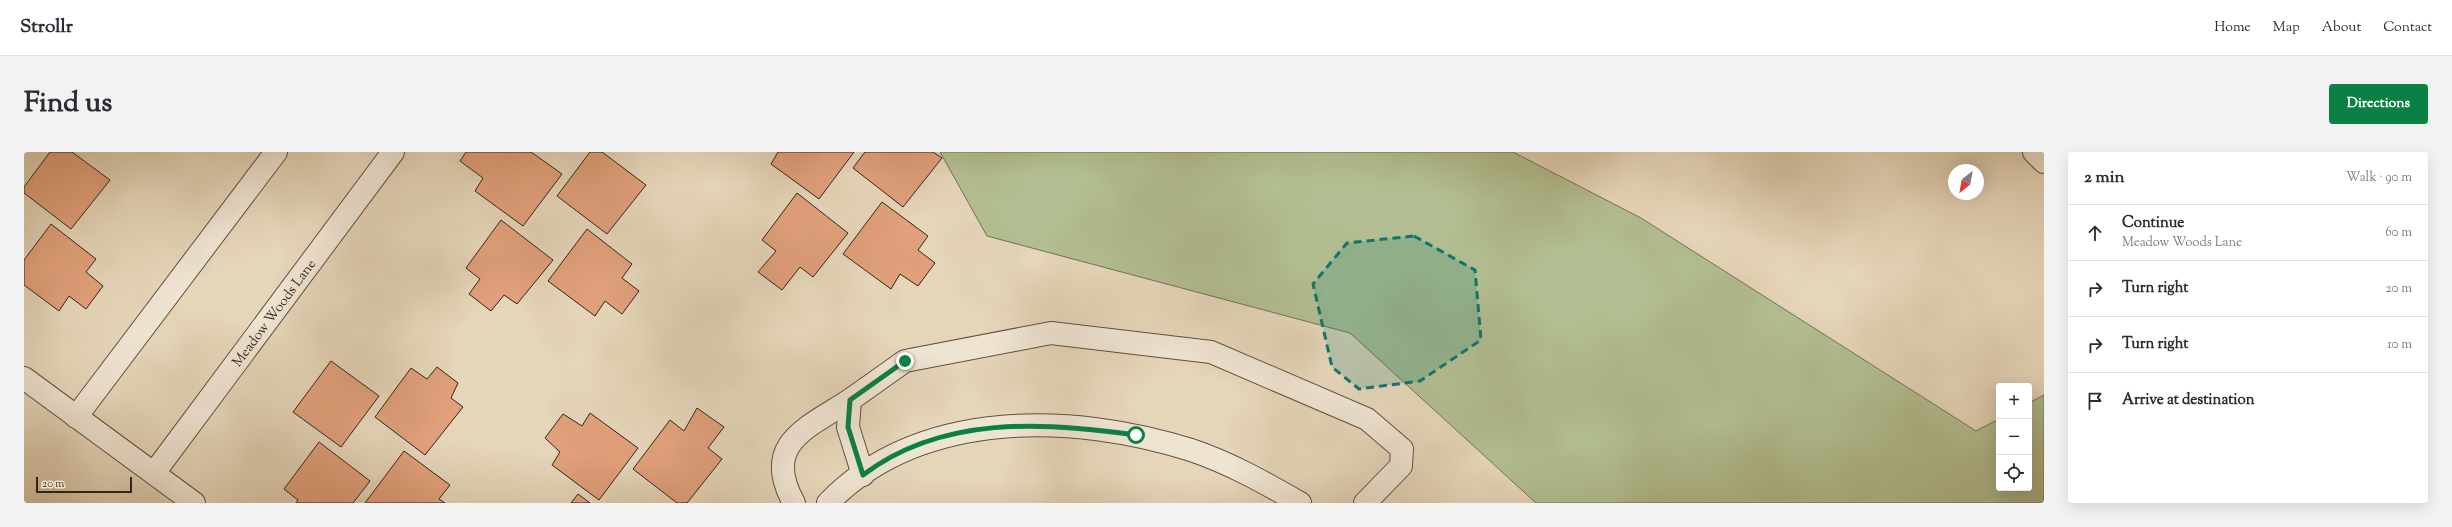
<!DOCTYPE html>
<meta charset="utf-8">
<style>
:root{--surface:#fff;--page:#f2f2f3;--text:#2b2b33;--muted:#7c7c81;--line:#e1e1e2;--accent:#0b8043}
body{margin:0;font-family:"Sorts Mill Goudy",serif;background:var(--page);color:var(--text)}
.controls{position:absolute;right:12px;bottom:12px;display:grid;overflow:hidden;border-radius:4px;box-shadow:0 4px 16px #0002}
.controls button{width:36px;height:36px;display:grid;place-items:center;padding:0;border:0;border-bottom:1px solid var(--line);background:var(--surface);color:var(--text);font:20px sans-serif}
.compass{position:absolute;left:1924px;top:12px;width:36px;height:36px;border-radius:50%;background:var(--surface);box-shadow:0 4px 16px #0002;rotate:211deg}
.scale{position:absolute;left:12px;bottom:10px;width:96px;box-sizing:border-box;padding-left:4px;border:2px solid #342515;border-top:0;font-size:11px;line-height:14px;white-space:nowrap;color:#342515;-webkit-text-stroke:3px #eee4d2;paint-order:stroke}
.stop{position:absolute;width:12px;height:12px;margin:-9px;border:3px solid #0b8043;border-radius:50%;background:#fff}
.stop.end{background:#0b8043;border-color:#fff;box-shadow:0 1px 4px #0008}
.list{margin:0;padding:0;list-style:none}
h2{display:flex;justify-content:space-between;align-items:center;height:52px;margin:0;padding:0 16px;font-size:17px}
h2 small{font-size:13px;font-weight:400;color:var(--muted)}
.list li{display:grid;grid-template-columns:26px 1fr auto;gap:12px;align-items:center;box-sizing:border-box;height:56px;padding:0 16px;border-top:1px solid var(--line)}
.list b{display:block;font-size:15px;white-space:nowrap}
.list p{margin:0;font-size:13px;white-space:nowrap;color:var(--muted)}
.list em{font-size:13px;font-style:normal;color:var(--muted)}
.icon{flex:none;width:22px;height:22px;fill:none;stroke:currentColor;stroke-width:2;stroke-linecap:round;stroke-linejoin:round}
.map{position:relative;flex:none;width:2020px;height:351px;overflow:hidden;border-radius:4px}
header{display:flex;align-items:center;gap:24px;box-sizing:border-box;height:56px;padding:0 20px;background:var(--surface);border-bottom:1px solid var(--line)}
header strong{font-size:19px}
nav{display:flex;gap:22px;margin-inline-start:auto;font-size:14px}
.intro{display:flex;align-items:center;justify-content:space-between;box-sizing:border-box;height:96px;padding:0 24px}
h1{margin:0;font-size:28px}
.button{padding:10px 18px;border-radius:4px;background:var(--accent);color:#fff;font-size:14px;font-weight:700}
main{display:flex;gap:24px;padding:0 24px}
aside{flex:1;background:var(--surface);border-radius:4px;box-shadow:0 4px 16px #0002}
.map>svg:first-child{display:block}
.green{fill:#b2be91;stroke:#737253}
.building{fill:#e0a07b;stroke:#342515}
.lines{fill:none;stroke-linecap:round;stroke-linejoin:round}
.minor-casing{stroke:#60513e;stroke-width:24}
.minor{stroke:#eee4d2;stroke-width:22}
.route{stroke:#0b8043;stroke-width:5}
.marked{fill:#0f766e;fill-opacity:0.2;stroke:#0f766e;stroke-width:3;stroke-dasharray:8 5;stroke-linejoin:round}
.labels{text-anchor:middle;stroke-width:3;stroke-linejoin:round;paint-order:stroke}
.street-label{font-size:14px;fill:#342515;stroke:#eee4d2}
</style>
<header>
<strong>Strollr</strong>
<nav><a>Home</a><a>Map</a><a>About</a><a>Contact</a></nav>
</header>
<div class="intro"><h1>Find us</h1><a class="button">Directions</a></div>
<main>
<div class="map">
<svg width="2020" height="351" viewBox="0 0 2020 351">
<rect width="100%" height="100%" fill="#e5d5b9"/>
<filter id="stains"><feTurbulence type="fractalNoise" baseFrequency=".005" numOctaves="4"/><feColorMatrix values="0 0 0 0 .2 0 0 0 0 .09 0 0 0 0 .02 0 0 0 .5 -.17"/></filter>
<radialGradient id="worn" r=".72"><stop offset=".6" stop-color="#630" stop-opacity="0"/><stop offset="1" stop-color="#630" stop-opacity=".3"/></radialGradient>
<polygon class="green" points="916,0 1489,0 1617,66 1952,279 1975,267 1975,336 2005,336 2005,251 2020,243 2020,351 1512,351 1326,181 963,84"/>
<g class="building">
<polygon points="26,0 48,0 86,28 47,77 0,41 0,35"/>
<polygon points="442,0 507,0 538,22 499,74 451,39 459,26 436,9"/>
<polygon points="566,0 578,0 622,33 583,82 533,44"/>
<polygon points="754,0 830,0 795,47 747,12"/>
<polygon points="841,0 909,0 918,6 879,55 829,16"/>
<polygon points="773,41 824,81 789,125 776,115 758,138 734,120 752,99 738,88"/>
<polygon points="858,50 904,84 894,98 911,111 894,134 876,122 867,137 819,102"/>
<polygon points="477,68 529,108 493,152 480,143 467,159 445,142 456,127 442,116"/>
<polygon points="27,72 72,107 62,120 79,134 62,157 45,144 35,159 0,133 0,108"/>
<polygon points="563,77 608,112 598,126 615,139 598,162 581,149 571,164 524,129"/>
<polygon points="307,209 355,244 317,295 269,260"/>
<polygon points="413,215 434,231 427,246 439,255 401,303 351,265 387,216 403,227"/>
<polygon points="673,256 700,275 684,296 698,307 663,351 653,351 609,317 646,268 660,279"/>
<polygon points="566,261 614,296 575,348 528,313 536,300 521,286 539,262 558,274"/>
<polygon points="295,290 346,329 329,351 272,351 274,348 260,337"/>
<polygon points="380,299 426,333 415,347 421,351 341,351"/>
<polygon points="554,342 566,351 547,351"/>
</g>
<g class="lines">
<g class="minor-casing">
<g id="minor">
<polyline points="2010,0 2020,10"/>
<polyline points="0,226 170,351"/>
<polyline points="52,265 252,0"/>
<path id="s1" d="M130 321 369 0"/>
<polyline points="839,323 824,275 826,248 881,209 1027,181 1187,200 1343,267 1378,297 1377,314 1341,351"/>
<path d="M770 351C737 292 783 276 826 248"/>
<path d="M804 351C896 256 1050 261 1167 298 1206 311 1241 331 1276 351"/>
</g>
</g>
<use href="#minor" class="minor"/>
</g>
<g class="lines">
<path class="route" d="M881 209 826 248 824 275 839 323C918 263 1020 270 1112 283"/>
</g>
<path class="marked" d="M1390 84 1451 118 1457 188 1396 229 1335 237 1308 215 1289 132 1323 91Z"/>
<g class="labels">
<g class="street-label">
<text dy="5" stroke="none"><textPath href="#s1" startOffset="200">Meadow Woods Lane</textPath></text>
</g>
</g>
<rect width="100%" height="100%" filter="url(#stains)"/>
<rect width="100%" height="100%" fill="url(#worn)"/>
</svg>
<div class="controls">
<button>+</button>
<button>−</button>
<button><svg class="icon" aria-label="locate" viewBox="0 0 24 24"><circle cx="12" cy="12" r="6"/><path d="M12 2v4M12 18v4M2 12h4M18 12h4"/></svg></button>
</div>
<svg class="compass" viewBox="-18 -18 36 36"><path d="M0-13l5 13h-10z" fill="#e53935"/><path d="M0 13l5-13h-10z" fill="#7c7c81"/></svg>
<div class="scale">20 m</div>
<div class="stop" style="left:1112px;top:283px"></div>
<div class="stop end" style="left:881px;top:209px"></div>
</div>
<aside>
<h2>2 min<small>Walk · 90 m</small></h2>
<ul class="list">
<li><svg class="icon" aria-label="ahead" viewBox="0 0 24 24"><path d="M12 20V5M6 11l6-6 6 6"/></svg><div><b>Continue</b><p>Meadow Woods Lane</p></div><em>60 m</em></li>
<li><svg class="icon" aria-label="right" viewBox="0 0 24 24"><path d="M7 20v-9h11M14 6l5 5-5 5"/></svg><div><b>Turn right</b></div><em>20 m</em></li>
<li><svg class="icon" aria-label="right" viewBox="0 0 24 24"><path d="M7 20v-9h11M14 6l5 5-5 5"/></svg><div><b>Turn right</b></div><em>10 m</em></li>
<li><svg class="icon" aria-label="arrive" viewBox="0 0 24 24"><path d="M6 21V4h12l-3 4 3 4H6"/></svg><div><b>Arrive at destination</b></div></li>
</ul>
</aside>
</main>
